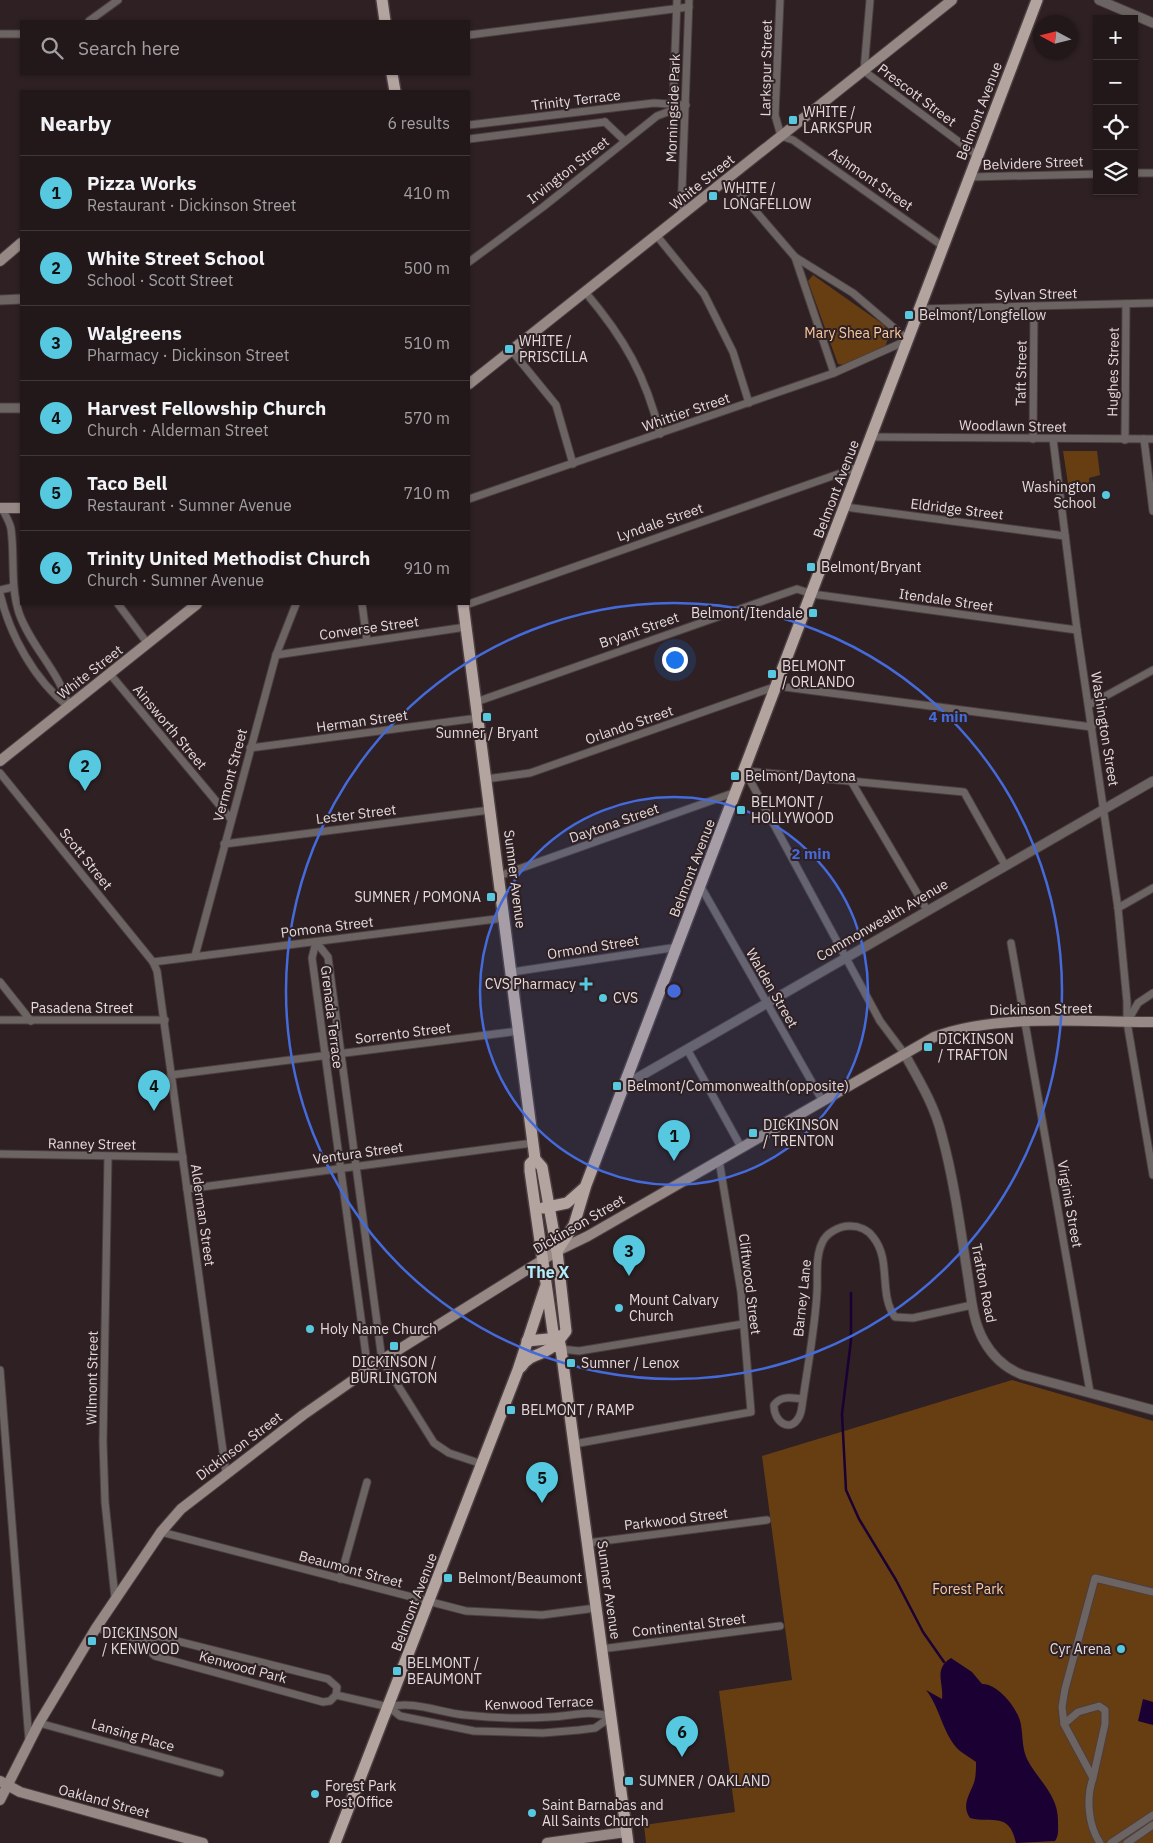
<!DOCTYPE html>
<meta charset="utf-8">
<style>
:root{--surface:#22181a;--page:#2a2123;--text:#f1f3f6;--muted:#a2a0a2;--line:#3f3739;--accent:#56c9e1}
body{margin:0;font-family:"IBM Plex Sans",sans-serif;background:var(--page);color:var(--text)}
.controls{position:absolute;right:15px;top:15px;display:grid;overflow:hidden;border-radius:0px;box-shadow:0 1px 4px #0004}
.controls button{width:45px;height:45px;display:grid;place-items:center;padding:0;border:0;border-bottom:1px solid var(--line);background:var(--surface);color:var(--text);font:25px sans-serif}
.compass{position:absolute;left:1033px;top:15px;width:45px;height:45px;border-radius:50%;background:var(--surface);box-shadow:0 1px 4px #0004;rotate:277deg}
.you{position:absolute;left:674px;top:659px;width:18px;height:18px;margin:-12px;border:4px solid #fff;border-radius:50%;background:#1a73e8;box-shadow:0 0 0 8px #1a73e833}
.badge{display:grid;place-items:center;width:32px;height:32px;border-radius:50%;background:var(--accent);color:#111;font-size:16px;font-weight:700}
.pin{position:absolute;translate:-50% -41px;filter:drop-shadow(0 1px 2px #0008)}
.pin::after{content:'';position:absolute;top:26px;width:18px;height:15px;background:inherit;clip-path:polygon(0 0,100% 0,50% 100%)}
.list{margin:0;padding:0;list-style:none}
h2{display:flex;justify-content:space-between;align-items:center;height:65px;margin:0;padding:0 20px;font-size:21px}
h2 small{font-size:16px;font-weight:400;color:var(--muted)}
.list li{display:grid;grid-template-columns:32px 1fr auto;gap:15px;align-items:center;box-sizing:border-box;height:75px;padding:0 20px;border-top:1px solid var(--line)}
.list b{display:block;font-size:19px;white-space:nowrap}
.list p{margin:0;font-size:16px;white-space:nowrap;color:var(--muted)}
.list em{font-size:16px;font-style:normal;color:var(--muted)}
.icon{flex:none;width:28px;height:28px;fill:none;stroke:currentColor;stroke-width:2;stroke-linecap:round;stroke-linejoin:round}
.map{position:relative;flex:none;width:1153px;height:1843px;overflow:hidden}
.search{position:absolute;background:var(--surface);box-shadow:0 1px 4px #0004;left:20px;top:20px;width:450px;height:55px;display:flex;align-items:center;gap:12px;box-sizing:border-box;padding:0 18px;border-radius:0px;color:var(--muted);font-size:19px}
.panel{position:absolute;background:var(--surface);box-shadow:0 1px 4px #0004;left:20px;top:90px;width:450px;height:515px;border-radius:0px}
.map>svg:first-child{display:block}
.green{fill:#673e12}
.water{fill:#1a0033}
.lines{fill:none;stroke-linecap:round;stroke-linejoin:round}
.stream{stroke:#1a0033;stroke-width:2.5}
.minor-casing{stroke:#4b3e41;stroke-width:9}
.tertiary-casing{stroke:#4b3e41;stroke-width:11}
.secondary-casing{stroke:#4b3e41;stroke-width:12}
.primary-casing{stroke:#4b3e41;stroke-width:14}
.minor{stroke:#6c6462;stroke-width:7}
.tertiary{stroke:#6c6462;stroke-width:9}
.secondary{stroke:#958885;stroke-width:10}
.primary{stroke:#b4a4a0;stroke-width:11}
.ring{fill:none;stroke:#456ad9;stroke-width:2.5}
.poi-dot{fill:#56c9e1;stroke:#2e2023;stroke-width:2}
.labels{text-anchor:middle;stroke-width:4;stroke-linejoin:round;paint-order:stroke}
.street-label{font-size:14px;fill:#e4dadc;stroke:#2e2023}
.poi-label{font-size:14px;fill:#e4dadc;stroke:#2e2023;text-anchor:start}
.park-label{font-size:14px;fill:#fbcba0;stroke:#2e2023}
.quarter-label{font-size:16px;font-weight:bold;fill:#b4edfa;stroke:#2e2023}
.centre{fill:#456ad9;stroke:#2e2023;stroke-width:2.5}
.ring-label{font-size:15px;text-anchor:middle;font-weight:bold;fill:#456ad9;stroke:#2e2023;stroke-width:4;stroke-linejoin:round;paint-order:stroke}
</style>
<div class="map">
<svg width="1153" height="1843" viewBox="0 0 1153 1843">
<rect width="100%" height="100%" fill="#2e2023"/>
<g class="green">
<polygon points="813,275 884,325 889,336 885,347 844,365 838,364 808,281"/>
<polygon points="1063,451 1097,451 1100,475 1089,478 1090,487 1069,490"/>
<polygon points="1012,1380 1153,1421 1153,1843 646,1843 644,1825 735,1812 719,1691 792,1680 762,1456"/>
</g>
<g class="water">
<path d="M951 1658 972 1672 982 1684C998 1683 1019 1710 1021 1725 1023 1737 1022 1748 1027 1759 1039 1782 1059 1795 1058 1823 1058 1830 1059 1835 1055 1841L1016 1843C1009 1811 993 1824 970 1818 960 1804 972 1792 975 1779 976 1773 976 1767 976 1762 971 1758 965 1755 960 1751 943 1736 940 1707 926 1690L942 1699C944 1683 933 1669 951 1658Z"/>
<polygon points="1143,1699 1153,1702 1153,1725 1138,1721"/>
</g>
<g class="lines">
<polyline class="stream" points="851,1293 851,1340 842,1414 846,1490 859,1519 896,1580 923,1632 944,1662"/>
<g class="minor-casing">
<g id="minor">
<polyline points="780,0 775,115 781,136 793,140 944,247"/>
<polyline points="870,0 864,71 978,156"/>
<polyline points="89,21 118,0"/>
<polyline points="0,34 21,34"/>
<polyline points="469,35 689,7"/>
<polyline points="673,104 677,0"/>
<polyline points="605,122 625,141"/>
<polyline points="469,125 654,103 683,105"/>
<polyline points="469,139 605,122"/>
<polyline points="1134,173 1153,173"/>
<polyline points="970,177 1097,174"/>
<polyline points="681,216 689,0"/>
<polyline points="657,236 704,294 733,352 749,403"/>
<polyline points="795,257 834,373"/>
<polyline points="469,262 543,207 657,116 686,105"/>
<path d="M586 293C624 338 646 376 660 434"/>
<polyline points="921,309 1153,303"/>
<polyline points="512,351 556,405 573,464"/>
<polyline points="872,437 1153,439"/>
<polyline points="1033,439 1034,306"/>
<polyline points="1053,439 1077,630 1118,908 1127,1002 1127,1022 1153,1175"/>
<polyline points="1144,439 1153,511"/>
<polyline points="1125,440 1126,304"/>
<polyline points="469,499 834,373 908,340 853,293 795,257 728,179"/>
<polyline points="845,507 1065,536"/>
<path d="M2 508C5 515 10 522 11 529 15 557 10 585 19 613 31 647 60 672 69 707"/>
<polyline points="0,590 13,587"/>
<path d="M0 594C10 635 34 680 69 707"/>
<polyline points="118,604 148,644"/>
<polyline points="362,604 367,641"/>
<polyline points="463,606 861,466"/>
<polyline points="276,655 466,627"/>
<polyline points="110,674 231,819"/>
<polyline points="476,702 797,589 812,594 1077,630"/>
<polyline points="1089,705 1153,670"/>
<polyline points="250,748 478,718"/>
<polyline points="745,771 880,1021 904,1053"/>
<polyline points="745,771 964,792 1005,865"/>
<polyline points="0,773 153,962 157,971 226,1473"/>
<polyline points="486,779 530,773 777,686 1092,727"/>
<polyline points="851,781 927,910"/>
<polyline points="224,844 490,810"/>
<polyline points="499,876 736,792"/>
<polyline points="701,887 822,1100"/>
<polyline points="1118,908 1153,888"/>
<polyline points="316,942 328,957 382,1360 434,1443 449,1453 482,1464"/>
<polyline points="316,942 312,958 368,1370"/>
<polyline points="1011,943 1090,1392"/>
<polyline points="195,956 276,655 296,604"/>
<polyline points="153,962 504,918"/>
<polyline points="512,972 678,947"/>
<polyline points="0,982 31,1021"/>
<polyline points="0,1020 165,1020"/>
<polyline points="1127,1022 1138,1003 1153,993"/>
<polyline points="687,1049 741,1147"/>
<polyline points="171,1075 519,1031"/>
<polyline points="0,1154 183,1157"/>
<polyline points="108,1157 103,1442 105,1502 115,1598"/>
<polyline points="187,1189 533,1143"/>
<polyline points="561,1349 579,1351 743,1324"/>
<polyline points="0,1370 29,1741"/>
<path d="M803 1399C792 1398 781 1395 774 1405 773 1421 790 1434 799 1417 802 1412 802 1404 803 1399 808 1364 815 1328 817 1292 818 1276 815 1258 822 1243 826 1233 839 1226 850 1226 859 1226 868 1230 873 1237 892 1260 878 1294 895 1317L913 1318 972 1305"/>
<polyline points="574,1444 751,1412 741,1292 719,1160"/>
<polyline points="161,1532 466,1611 542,1615 596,1608"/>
<polyline points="587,1543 767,1520"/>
<polyline points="340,1579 367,1482"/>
<polyline points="96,1628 150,1642"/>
<path d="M157 1636 328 1679 337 1687 336 1695 330 1701 323 1702 155 1656C147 1650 148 1641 157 1636Z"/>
<polyline points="601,1649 780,1626"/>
<polyline points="336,1695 389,1707 400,1716 474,1731 543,1733 579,1730 595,1728 611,1717"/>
<path d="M389 1707C413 1700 441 1713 465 1715 493 1718 522 1719 550 1717 574 1716 588 1709 611 1717"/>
<polyline points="39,1723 220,1773"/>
<polyline points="1064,1724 1062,1707 1065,1689 1095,1578 1153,1592"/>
<path d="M1093 1778 1064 1724 1078 1712 1099 1706 1105 1710V1724L1093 1778C1086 1798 1088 1825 1100 1843"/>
<polyline points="1111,1843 1153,1815"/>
<polyline points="1127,1843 1153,1825"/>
</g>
</g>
<g class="tertiary-casing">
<g id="tertiary">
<polyline points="1099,0 1153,23"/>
<polyline points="0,300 21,299"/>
<polyline points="0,408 21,408"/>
<path d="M904 1053C919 1080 935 1106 942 1136 954 1180 960 1226 967 1271 971 1294 972 1320 984 1341 993 1357 1007 1369 1023 1375L1153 1410"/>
<polyline points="625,1085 1153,781"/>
</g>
</g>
<g class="secondary-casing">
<g id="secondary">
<polyline points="0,261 21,243"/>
<polyline points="469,384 952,0"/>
<polyline points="0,508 21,508"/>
<polyline points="0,761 197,604"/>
<polyline points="0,1781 20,1792 203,1843"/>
<path d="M0 1800 39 1723 96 1628 161 1532 181 1509 303 1415 382 1360 557 1251 588 1236 934 1037C999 1013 1083 1022 1153 1022"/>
<polyline points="547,1843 626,1832"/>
</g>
</g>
<g class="primary-casing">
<g id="primary">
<polyline points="382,0 385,21"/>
<polyline points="392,74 395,91"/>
<polyline points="463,604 535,1159 542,1167 557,1251 566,1331 559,1340"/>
<polyline points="535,1159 530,1164 530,1171 553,1332 559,1340 561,1349 628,1843"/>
<polyline points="543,1208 567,1203 584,1188"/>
<polyline points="557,1251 574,1225 586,1185 1037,0"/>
<polyline points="527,1341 548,1339 559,1348"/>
<path d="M521 1367C531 1352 544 1356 554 1345"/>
<polyline points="335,1843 518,1370 545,1288"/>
</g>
</g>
<use href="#minor" class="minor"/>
<use href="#tertiary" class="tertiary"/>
<use href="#secondary" class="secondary"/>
<use href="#primary" class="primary"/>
</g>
<circle cx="674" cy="991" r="194" fill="#456ad9" fill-opacity=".12"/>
<g class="ring">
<circle cx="674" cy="991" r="194"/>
<circle cx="674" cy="991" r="388"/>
</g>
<g class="poi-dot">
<rect x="788" y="115" width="10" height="10" rx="2.5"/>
<rect x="708" y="191" width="10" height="10" rx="2.5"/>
<rect x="904" y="310" width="10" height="10" rx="2.5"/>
<rect x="504" y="344" width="10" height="10" rx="2.5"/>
<circle cx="1106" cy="495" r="5"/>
<rect x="806" y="562" width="10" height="10" rx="2.5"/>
<rect x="808" y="608" width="10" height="10" rx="2.5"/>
<rect x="767" y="669" width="10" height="10" rx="2.5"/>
<rect x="482" y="712" width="10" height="10" rx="2.5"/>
<rect x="730" y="771" width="10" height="10" rx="2.5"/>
<rect x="736" y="805" width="10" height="10" rx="2.5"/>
<rect x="486" y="892" width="10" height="10" rx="2.5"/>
<path d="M583.5 976.5h5v5h5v5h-5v5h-5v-5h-5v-5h5z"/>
<circle cx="603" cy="998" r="5"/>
<rect x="923" y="1042" width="10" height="10" rx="2.5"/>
<rect x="612" y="1081" width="10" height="10" rx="2.5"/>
<rect x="748" y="1128" width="10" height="10" rx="2.5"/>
<circle cx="619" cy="1308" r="5"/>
<circle cx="310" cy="1329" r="5"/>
<rect x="389" y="1341" width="10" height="10" rx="2.5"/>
<rect x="566" y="1358" width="10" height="10" rx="2.5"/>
<rect x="506" y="1405" width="10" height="10" rx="2.5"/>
<rect x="443" y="1573" width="10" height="10" rx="2.5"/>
<rect x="87" y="1636" width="10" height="10" rx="2.5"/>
<circle cx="1121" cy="1649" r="5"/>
<rect x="392" y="1666" width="10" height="10" rx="2.5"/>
<rect x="624" y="1776" width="10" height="10" rx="2.5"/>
<circle cx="315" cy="1794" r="5"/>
<circle cx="532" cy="1813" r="5"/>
</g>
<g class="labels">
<g class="street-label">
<text transform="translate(766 68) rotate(-89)" y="5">Larkspur Street</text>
<text transform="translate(917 95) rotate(37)" y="5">Prescott Street</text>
<text transform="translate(576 100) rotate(-7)" y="5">Trinity Terrace</text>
<text transform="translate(673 108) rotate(-88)" y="5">Morningside Park</text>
<text transform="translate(979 111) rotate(-69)" y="5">Belmont Avenue</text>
<text transform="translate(1033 163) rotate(-2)" y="5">Belvidere Street</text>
<text transform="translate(568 170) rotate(-38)" y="5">Irvington Street</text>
<text transform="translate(871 179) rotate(35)" y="5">Ashmont Street</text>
<text transform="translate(702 182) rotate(-39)" y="5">White Street</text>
<text transform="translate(1036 294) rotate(-1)" y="5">Sylvan Street</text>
<text transform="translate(1113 372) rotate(-89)" y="5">Hughes Street</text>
<text transform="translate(1021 373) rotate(-89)" y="5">Taft Street</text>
<text transform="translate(686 412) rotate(-19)" y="5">Whittier Street</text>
<text transform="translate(1013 426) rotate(1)" y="5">Woodlawn Street</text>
<text transform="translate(836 489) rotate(-69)" y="5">Belmont Avenue</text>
<text transform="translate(957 509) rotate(7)" y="5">Eldridge Street</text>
<text transform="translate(660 522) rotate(-19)" y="5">Lyndale Street</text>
<text transform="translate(946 600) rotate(8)" y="5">Itendale Street</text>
<text transform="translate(369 628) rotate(-8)" y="5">Converse Street</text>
<text transform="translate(639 630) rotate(-19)" y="5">Bryant Street</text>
<text transform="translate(90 672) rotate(-38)" y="5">White Street</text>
<text transform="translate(362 721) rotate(-8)" y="5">Herman Street</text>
<text transform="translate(629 725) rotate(-19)" y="5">Orlando Street</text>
<text transform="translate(170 727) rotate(50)" y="5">Ainsworth Street</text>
<text transform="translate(1105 729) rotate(81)" y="5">Washington Street</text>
<text transform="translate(230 775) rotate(-75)" y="5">Vermont Street</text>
<text transform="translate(356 814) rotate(-7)" y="5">Lester Street</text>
<text transform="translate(614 823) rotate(-19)" y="5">Daytona Street</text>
<text transform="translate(86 859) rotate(51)" y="5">Scott Street</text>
<text transform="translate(692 868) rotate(-69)" y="5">Belmont Avenue</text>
<text transform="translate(515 879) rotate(83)" y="5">Sumner Avenue</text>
<text transform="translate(882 920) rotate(-30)" y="5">Commonwealth Avenue</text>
<text transform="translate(327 927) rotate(-7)" y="5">Pomona Street</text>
<text transform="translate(593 947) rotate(-9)" y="5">Ormond Street</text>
<text transform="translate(772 988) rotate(60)" y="5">Walden Street</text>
<text x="82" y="1013">Pasadena Street</text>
<text transform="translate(1041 1009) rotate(-1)" y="5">Dickinson Street</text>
<text transform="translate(332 1017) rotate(83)" y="5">Grenada Terrace</text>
<text transform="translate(403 1033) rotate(-7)" y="5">Sorrento Street</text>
<text transform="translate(92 1144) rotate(1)" y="5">Ranney Street</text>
<text transform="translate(358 1153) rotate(-8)" y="5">Ventura Street</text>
<text transform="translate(1070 1204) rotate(80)" y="5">Virginia Street</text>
<text transform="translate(203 1215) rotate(82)" y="5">Alderman Street</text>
<text transform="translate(579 1224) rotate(-30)" y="5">Dickinson Street</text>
<text transform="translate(984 1283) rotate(79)" y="5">Trafton Road</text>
<text transform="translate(750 1284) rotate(83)" y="5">Cliftwood Street</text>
<text transform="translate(802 1298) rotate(-84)" y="5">Barney Lane</text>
<text transform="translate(92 1378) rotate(-89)" y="5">Wilmont Street</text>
<text transform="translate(239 1446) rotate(-37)" y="5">Dickinson Street</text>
<text transform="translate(676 1519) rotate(-7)" y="5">Parkwood Street</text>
<text transform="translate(351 1569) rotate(15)" y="5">Beaumont Street</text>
<text transform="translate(609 1590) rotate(82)" y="5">Sumner Avenue</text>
<text transform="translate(414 1602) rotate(-69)" y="5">Belmont Avenue</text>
<text transform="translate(689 1625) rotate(-7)" y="5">Continental Street</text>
<text transform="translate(243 1667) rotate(15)" y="5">Kenwood Park</text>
<text transform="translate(539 1703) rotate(-2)" y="5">Kenwood Terrace</text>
<text transform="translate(133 1735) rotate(16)" y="5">Lansing Place</text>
<text transform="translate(104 1801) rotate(15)" y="5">Oakland Street</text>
</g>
<g class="poi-label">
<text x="803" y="117">WHITE /<tspan x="803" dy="16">LARKSPUR</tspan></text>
<text x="723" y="193">WHITE /<tspan x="723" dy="16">LONGFELLOW</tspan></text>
<text x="919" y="320">Belmont/Longfellow</text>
<text x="519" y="346">WHITE /<tspan x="519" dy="16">PRISCILLA</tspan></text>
<text x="1096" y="492" text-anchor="end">Washington<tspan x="1096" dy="16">School</tspan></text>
<text x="821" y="572">Belmont/Bryant</text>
<text x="803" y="618" text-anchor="end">Belmont/Itendale</text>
<text x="782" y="671">BELMONT<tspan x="782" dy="16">/ ORLANDO</tspan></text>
<text x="487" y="738" text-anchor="middle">Sumner / Bryant</text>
<text x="745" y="781">Belmont/Daytona</text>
<text x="751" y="807">BELMONT /<tspan x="751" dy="16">HOLLYWOOD</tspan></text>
<text x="481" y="902" text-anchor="end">SUMNER / POMONA</text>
<text x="576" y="989" text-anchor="end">CVS Pharmacy</text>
<text x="613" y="1003">CVS</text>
<text x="938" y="1044">DICKINSON<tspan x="938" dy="16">/ TRAFTON</tspan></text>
<text x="627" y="1091">Belmont/Commonwealth(opposite)</text>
<text x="763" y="1130">DICKINSON<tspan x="763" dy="16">/ TRENTON</tspan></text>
<text x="629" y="1305">Mount Calvary<tspan x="629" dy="16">Church</tspan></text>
<text x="320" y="1334">Holy Name Church</text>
<text x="394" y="1367" text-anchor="middle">DICKINSON /<tspan x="394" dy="16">BURLINGTON</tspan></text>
<text x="581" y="1368">Sumner / Lenox</text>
<text x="521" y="1415">BELMONT / RAMP</text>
<text x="458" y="1583">Belmont/Beaumont</text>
<text x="102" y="1638">DICKINSON<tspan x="102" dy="16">/ KENWOOD</tspan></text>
<text x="1111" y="1654" text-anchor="end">Cyr Arena</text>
<text x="407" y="1668">BELMONT /<tspan x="407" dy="16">BEAUMONT</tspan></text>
<text x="639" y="1786">SUMNER / OAKLAND</text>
<text x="325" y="1791">Forest Park<tspan x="325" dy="16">Post Office</tspan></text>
<text x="542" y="1810">Saint Barnabas and<tspan x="542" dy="16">All Saints Church</tspan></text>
</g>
<g class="park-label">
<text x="853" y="338">Mary Shea Park</text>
<text x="968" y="1594">Forest Park</text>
</g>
<g class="quarter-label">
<text x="548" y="1278">The X</text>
</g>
</g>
<circle cx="674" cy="991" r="8" class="centre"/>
<g class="ring-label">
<text x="948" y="722">4 min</text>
<text x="811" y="859">2 min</text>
</g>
</svg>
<div class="controls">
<button>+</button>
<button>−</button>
<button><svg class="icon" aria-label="locate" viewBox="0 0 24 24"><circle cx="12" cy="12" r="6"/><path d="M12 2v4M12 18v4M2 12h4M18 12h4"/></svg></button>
<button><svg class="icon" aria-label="layers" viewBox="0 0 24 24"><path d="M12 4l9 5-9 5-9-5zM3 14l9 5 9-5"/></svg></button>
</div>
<svg class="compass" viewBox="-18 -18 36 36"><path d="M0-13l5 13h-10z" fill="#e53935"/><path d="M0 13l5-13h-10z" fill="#a2a0a2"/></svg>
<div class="you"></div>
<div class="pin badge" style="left:674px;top:1161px">1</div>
<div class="pin badge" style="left:85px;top:791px">2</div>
<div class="pin badge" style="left:629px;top:1276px">3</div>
<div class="pin badge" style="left:154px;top:1111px">4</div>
<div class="pin badge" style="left:542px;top:1503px">5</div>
<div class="pin badge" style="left:682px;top:1757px">6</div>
<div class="search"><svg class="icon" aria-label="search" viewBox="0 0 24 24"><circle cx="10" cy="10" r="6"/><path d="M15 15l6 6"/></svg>Search here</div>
<section class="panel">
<h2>Nearby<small>6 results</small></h2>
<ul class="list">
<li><span class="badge">1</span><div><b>Pizza Works</b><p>Restaurant · Dickinson Street</p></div><em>410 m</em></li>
<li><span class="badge">2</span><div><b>White Street School</b><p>School · Scott Street</p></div><em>500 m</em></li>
<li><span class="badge">3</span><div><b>Walgreens</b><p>Pharmacy · Dickinson Street</p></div><em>510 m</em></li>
<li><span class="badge">4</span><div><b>Harvest Fellowship Church</b><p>Church · Alderman Street</p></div><em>570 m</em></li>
<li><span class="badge">5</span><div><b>Taco Bell</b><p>Restaurant · Sumner Avenue</p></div><em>710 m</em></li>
<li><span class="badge">6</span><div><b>Trinity United Methodist Church</b><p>Church · Sumner Avenue</p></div><em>910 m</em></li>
</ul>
</section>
</div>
